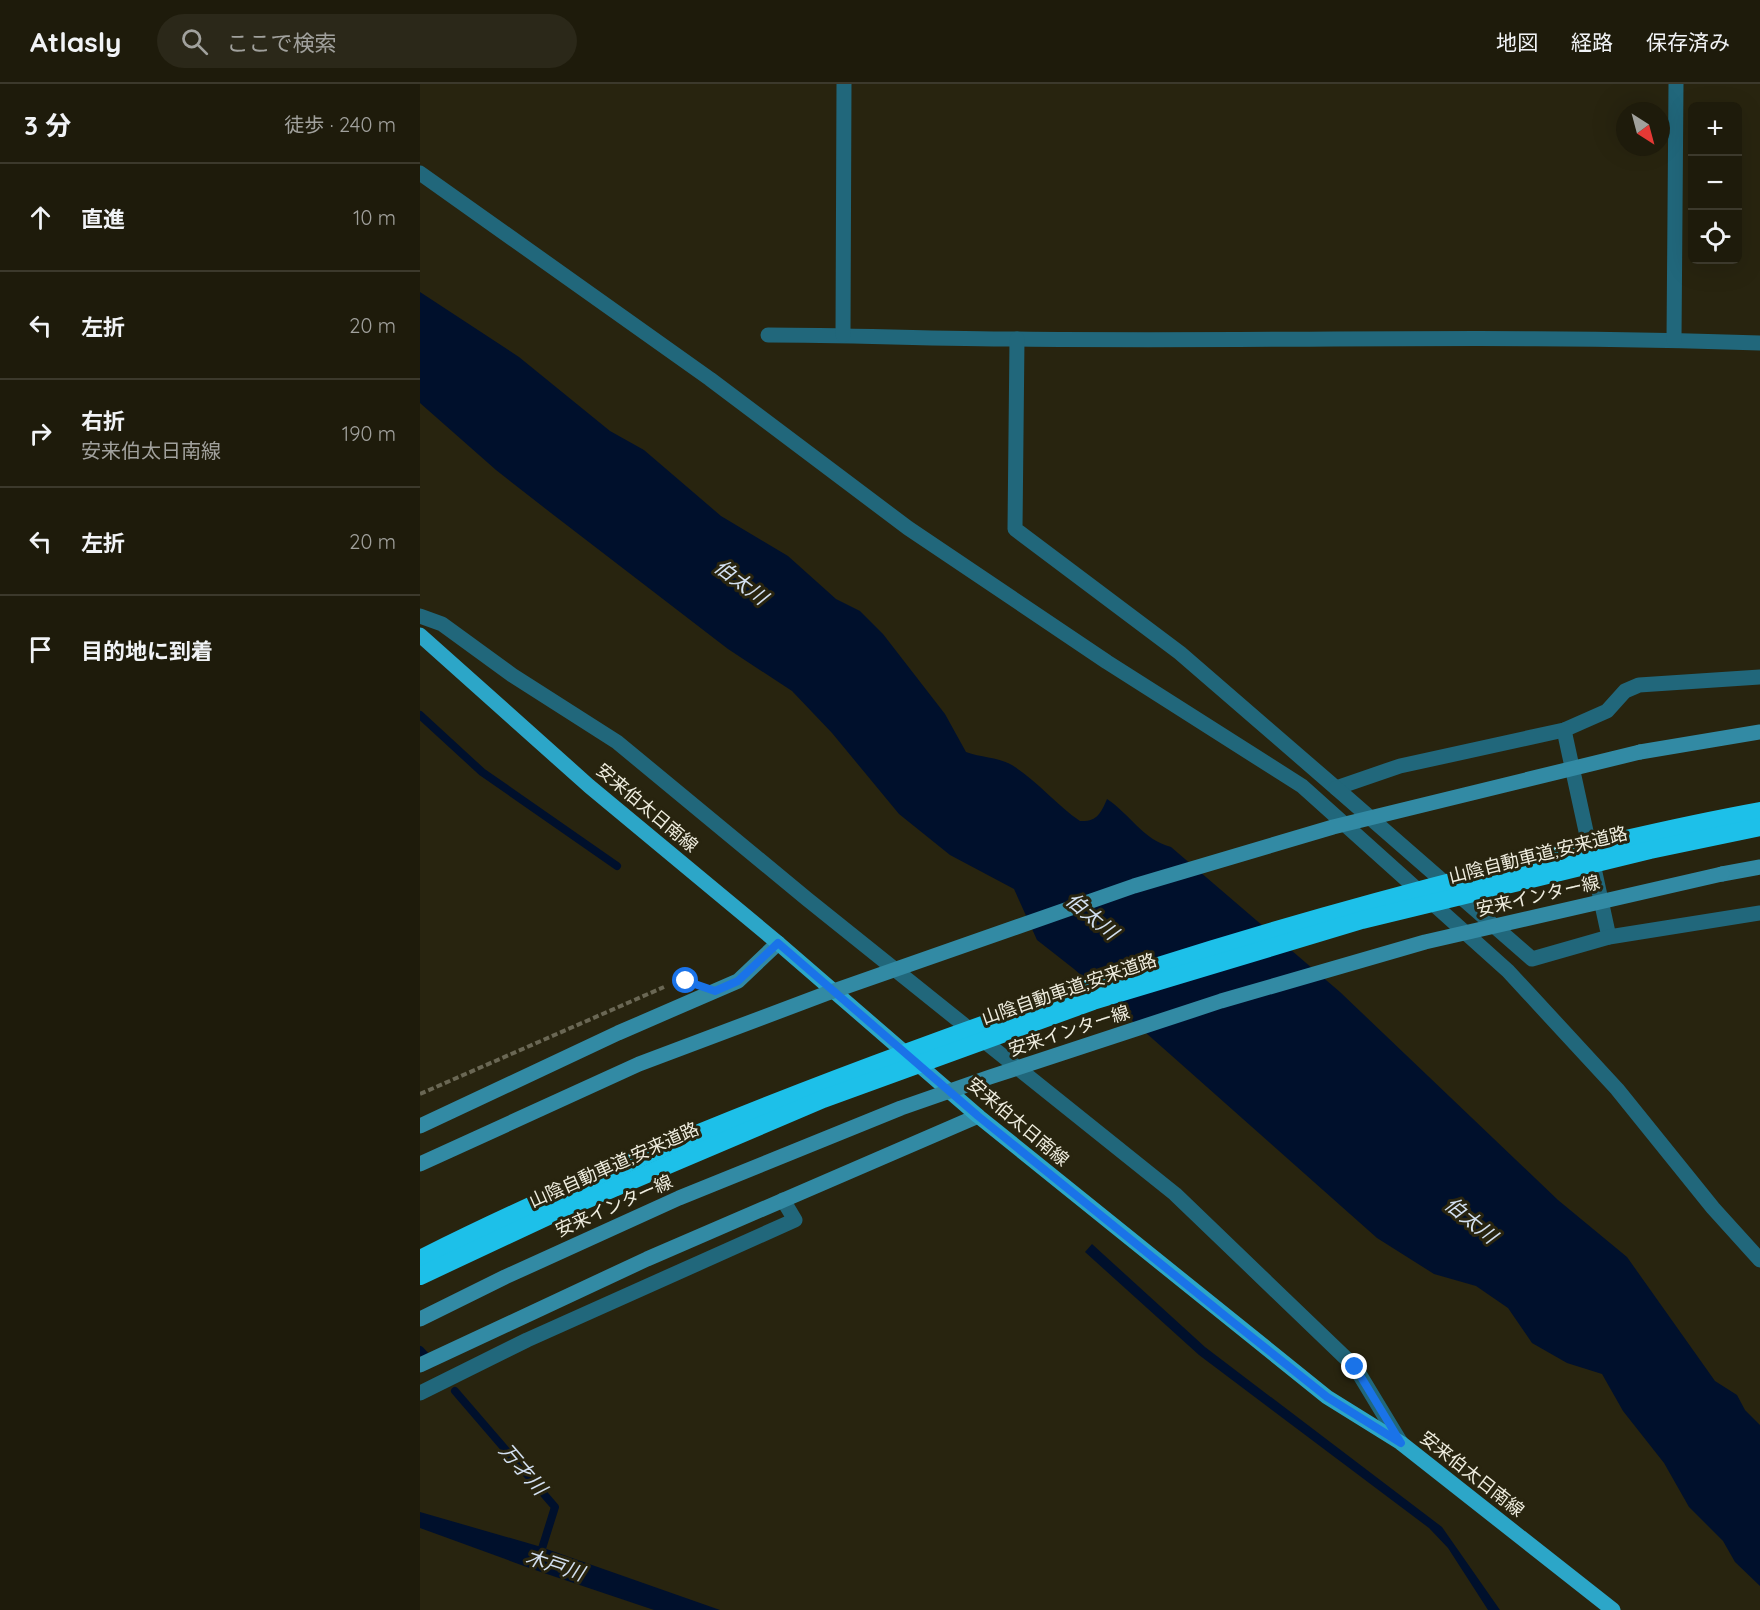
<!DOCTYPE html>
<html lang="ja">
<meta charset="utf-8">
<style>
:root{--surface:#1e1b0b;--page:#2b2819;--text:#f1f3f6;--muted:#a1a19d;--line:#3c392c}
body{margin:0;font-family:Quicksand,"Noto Sans JP",sans-serif;background:var(--page);color:var(--text)}
.controls{position:absolute;right:18px;top:18px;display:grid;overflow:hidden;border-radius:9px;box-shadow:0 6px 24px #0002}
.controls button{width:54px;height:54px;display:grid;place-items:center;padding:0;border:0;border-bottom:2px solid var(--line);background:var(--surface);color:var(--text);font:30px sans-serif}
.compass{position:absolute;left:1196px;top:18px;width:54px;height:54px;border-radius:50%;background:var(--surface);box-shadow:0 6px 24px #0002;rotate:144deg}
.stop{position:absolute;width:18px;height:18px;margin:-14px;border:4px solid #1a73e8;border-radius:50%;background:#fff}
.stop.end{background:#1a73e8;border-color:#fff;box-shadow:0 2px 6px #0008}
.list{margin:0;padding:0;list-style:none}
h2{display:flex;justify-content:space-between;align-items:center;height:78px;margin:0;padding:0 24px;font-size:26px}
h2 small{font-size:20px;font-weight:400;color:var(--muted)}
.list li{display:grid;grid-template-columns:39px 1fr auto;gap:18px;align-items:center;box-sizing:border-box;height:108px;padding:0 24px;border-top:2px solid var(--line)}
.list b{display:block;font-size:22px;white-space:nowrap}
.list p{margin:0;font-size:20px;white-space:nowrap;color:var(--muted)}
.list em{font-size:20px;font-style:normal;color:var(--muted)}
.icon{flex:none;width:33px;height:33px;fill:none;stroke:currentColor;stroke-width:2;stroke-linecap:round;stroke-linejoin:round}
.map{position:relative;flex:none;width:1340px;height:1526px;overflow:hidden}
header{display:flex;align-items:center;gap:36px;box-sizing:border-box;height:84px;padding:0 30px;background:var(--surface);border-bottom:2px solid var(--line)}
header strong{font-size:28px}
nav{display:flex;gap:33px;margin-inline-start:auto;font-size:21px}
.search{width:420px;height:54px;background:var(--page);display:flex;align-items:center;gap:15px;box-sizing:border-box;padding:0 21px;border-radius:33px;color:var(--muted);font-size:22px}
main{display:flex}
aside{flex:1;background:var(--surface)}
.map>svg:first-child{display:block}
.water{fill:#00102c}
.lines{fill:none;stroke-linecap:round;stroke-linejoin:round}
.stream{stroke:#00102c;stroke-width:8}
.path{stroke:#6a6754;stroke-width:4;stroke-dasharray:6 3;stroke-linecap:butt}
.street{stroke:#21677b;stroke-width:15}
.secondary{stroke:#328aa4;stroke-width:15}
.primary{stroke:#2ca6c8;stroke-width:15}
.secondary-bridge{stroke:#328aa4;stroke-width:15}
.highway-bridge{stroke:#1dc0e9;stroke-width:18}
.route{stroke:#1a73e8;stroke-width:8}
.labels{text-anchor:middle;stroke-width:6;stroke-linejoin:round;paint-order:stroke}
.street-label{font-size:18px;fill:#efeddf;stroke:#28240f}
.water-label{font-size:20px;font-style:italic;fill:#d3e0f1;stroke:#28240f}
</style>
<header>
<strong>Atlasly</strong>
<div class="search"><svg class="icon" aria-label="search" viewBox="0 0 24 24"><circle cx="10" cy="10" r="6"/><path d="M15 15l6 6"/></svg>ここで検索</div>
<nav><a>地図</a><a>経路</a><a>保存済み</a></nav>
</header>
<main>
<aside>
<h2>3 分<small>徒歩 · 240 m</small></h2>
<ul class="list">
<li><svg class="icon" aria-label="ahead" viewBox="0 0 24 24"><path d="M12 20V5M6 11l6-6 6 6"/></svg><div><b>直進</b></div><em>10 m</em></li>
<li><svg class="icon" aria-label="left" viewBox="0 0 24 24"><path d="M17 20v-9H6M10 6l-5 5 5 5"/></svg><div><b>左折</b></div><em>20 m</em></li>
<li><svg class="icon" aria-label="right" viewBox="0 0 24 24"><path d="M7 20v-9h11M14 6l5 5-5 5"/></svg><div><b>右折</b><p>安来伯太日南線</p></div><em>190 m</em></li>
<li><svg class="icon" aria-label="left" viewBox="0 0 24 24"><path d="M17 20v-9H6M10 6l-5 5 5 5"/></svg><div><b>左折</b></div><em>20 m</em></li>
<li><svg class="icon" aria-label="arrive" viewBox="0 0 24 24"><path d="M6 21V4h12l-3 4 3 4H6"/></svg><div><b>目的地に到着</b></div></li>
</ul>
</aside>
<div class="map">
<svg width="1340" height="1526" viewBox="0 0 1340 1526">
<rect width="100%" height="100%" fill="#28240f"/>
<g class="water">
<path d="M0 208 99 273 190 347 224 366 301 432 368 472 416 515 440 527 463 550 525 630 546 668C562 674 581 673 595 683 618 698 637 721 660 737 677 738 681 729 687 715 711 731 722 755 751 763L920 908 1138 1116 1207 1173 1295 1297 1317 1311 1325 1326 1340 1341V1502L1315 1478 1303 1457 1269 1423 1244 1379 1203 1327 1182 1290 1147 1279 1112 1259 1088 1224 1056 1202 1014 1190 957 1154 654 885 617 856 594 805 530 771 479 730 412 649 372 607 308 565 131 429 76 386 0 319Z"/>
<polygon points="672,1160 785,1263 1022,1443 1080,1526 1068,1526 1028,1464 1009,1444 779,1271 665,1168"/>
<polygon points="0,1428 118,1462 300,1526 234,1526 115,1486 0,1444"/>
</g>
<g class="lines">
<g class="stream">
<polyline points="0,631 62,688 197,782"/>
<polyline points="0,1266 12,1279"/>
<polyline points="35,1307 135,1423 119,1474"/>
</g>
<polyline class="path" points="0,1010 244,903"/>
<g class="street">
<polyline points="0,89 290,295 488,444 687,578 882,702 1088,887 1197,1005 1293,1124 1340,1176"/>
<path d="M348 251C431 251 514 255 597 255 845 258 1092 250 1340 259"/>
<polyline points="423,251 424,0"/>
<polyline points="597,255 595,445 760,569 916,704 980,682 1144,646 1187,627 1205,607 1219,601 1340,593"/>
<polyline points="1254,256 1256,0"/>
<polyline points="0,532 22,540 92,591 197,658 387,815 755,1110 935,1283 981,1359"/>
<polyline points="1144,646 1189,853"/>
<polyline points="916,704 1112,875 1189,853 1340,829"/>
<polyline points="0,1309 107,1256 375,1136 363,1116"/>
</g>
<g class="secondary">
<polyline points="1220,668 1340,648"/>
<polyline points="1302,790 1340,783"/>
<polyline points="0,1042 198,949 318,897 358,859"/>
<polyline points="0,1281 227,1175 558,1032"/>
</g>
<polyline class="primary" points="0,551 169,702 358,859 558,1032 907,1313 981,1359 1193,1526"/>
<g class="secondary-bridge">
<polyline points="0,1080 219,980 405,910 714,802 913,743 1220,668"/>
<polyline points="0,1235 85,1193 259,1114 481,1024 570,993 801,917 1005,858 1302,790"/>
</g>
<g class="highway-bridge">
<path d="M0 1175C159 1095 325 1028 491 967 679 897 869 839 1062 790 1154 767 1247 744 1340 727"/>
<polyline points="0,1192 128,1132 403,1015 673,917 942,836 1230,766 1340,743"/>
</g>
</g>
<g class="lines">
<polyline class="route" points="266,897 295,907 318,897 358,859 558,1032 809,1235 907,1313 981,1359 935,1283"/>
</g>
<g class="labels">
<g class="street-label">
<text transform="translate(227 724) rotate(40)" y="6">安来伯太日南線</text>
<text transform="translate(1118 771) rotate(-14)" y="6">山陰自動車道;安来道路</text>
<text transform="translate(1118 812) rotate(-13)" y="6">安来インター線</text>
<text transform="translate(649 905) rotate(-19)" y="6">山陰自動車道;安来道路</text>
<text transform="translate(649 947) rotate(-18)" y="6">安来インター線</text>
<text transform="translate(598 1038) rotate(40)" y="6">安来伯太日南線</text>
<text transform="translate(194 1081) rotate(-24)" y="6">山陰自動車道;安来道路</text>
<text transform="translate(194 1122) rotate(-24)" y="6">安来インター線</text>
<text transform="translate(1052 1390) rotate(38)" y="6">安来伯太日南線</text>
</g>
<g class="water-label">
<text transform="translate(321 498) rotate(37)" y="7">伯太川</text>
<text transform="translate(672 832) rotate(40)" y="7">伯太川</text>
<text transform="translate(1051 1136) rotate(39)" y="7">伯太川</text>
<text transform="translate(103 1385) rotate(49)" y="7">万才川</text>
<text transform="translate(135 1481) rotate(18)" y="7">木戸川</text>
</g>
</g>
</svg>
<div class="controls">
<button>+</button>
<button>−</button>
<button><svg class="icon" aria-label="locate" viewBox="0 0 24 24"><circle cx="12" cy="12" r="6"/><path d="M12 2v4M12 18v4M2 12h4M18 12h4"/></svg></button>
</div>
<svg class="compass" viewBox="-18 -18 36 36"><path d="M0-13l5 13h-10z" fill="#e53935"/><path d="M0 13l5-13h-10z" fill="#a1a19d"/></svg>
<div class="stop" style="left:266px;top:897px"></div>
<div class="stop end" style="left:935px;top:1283px"></div>
</div>
</main>
